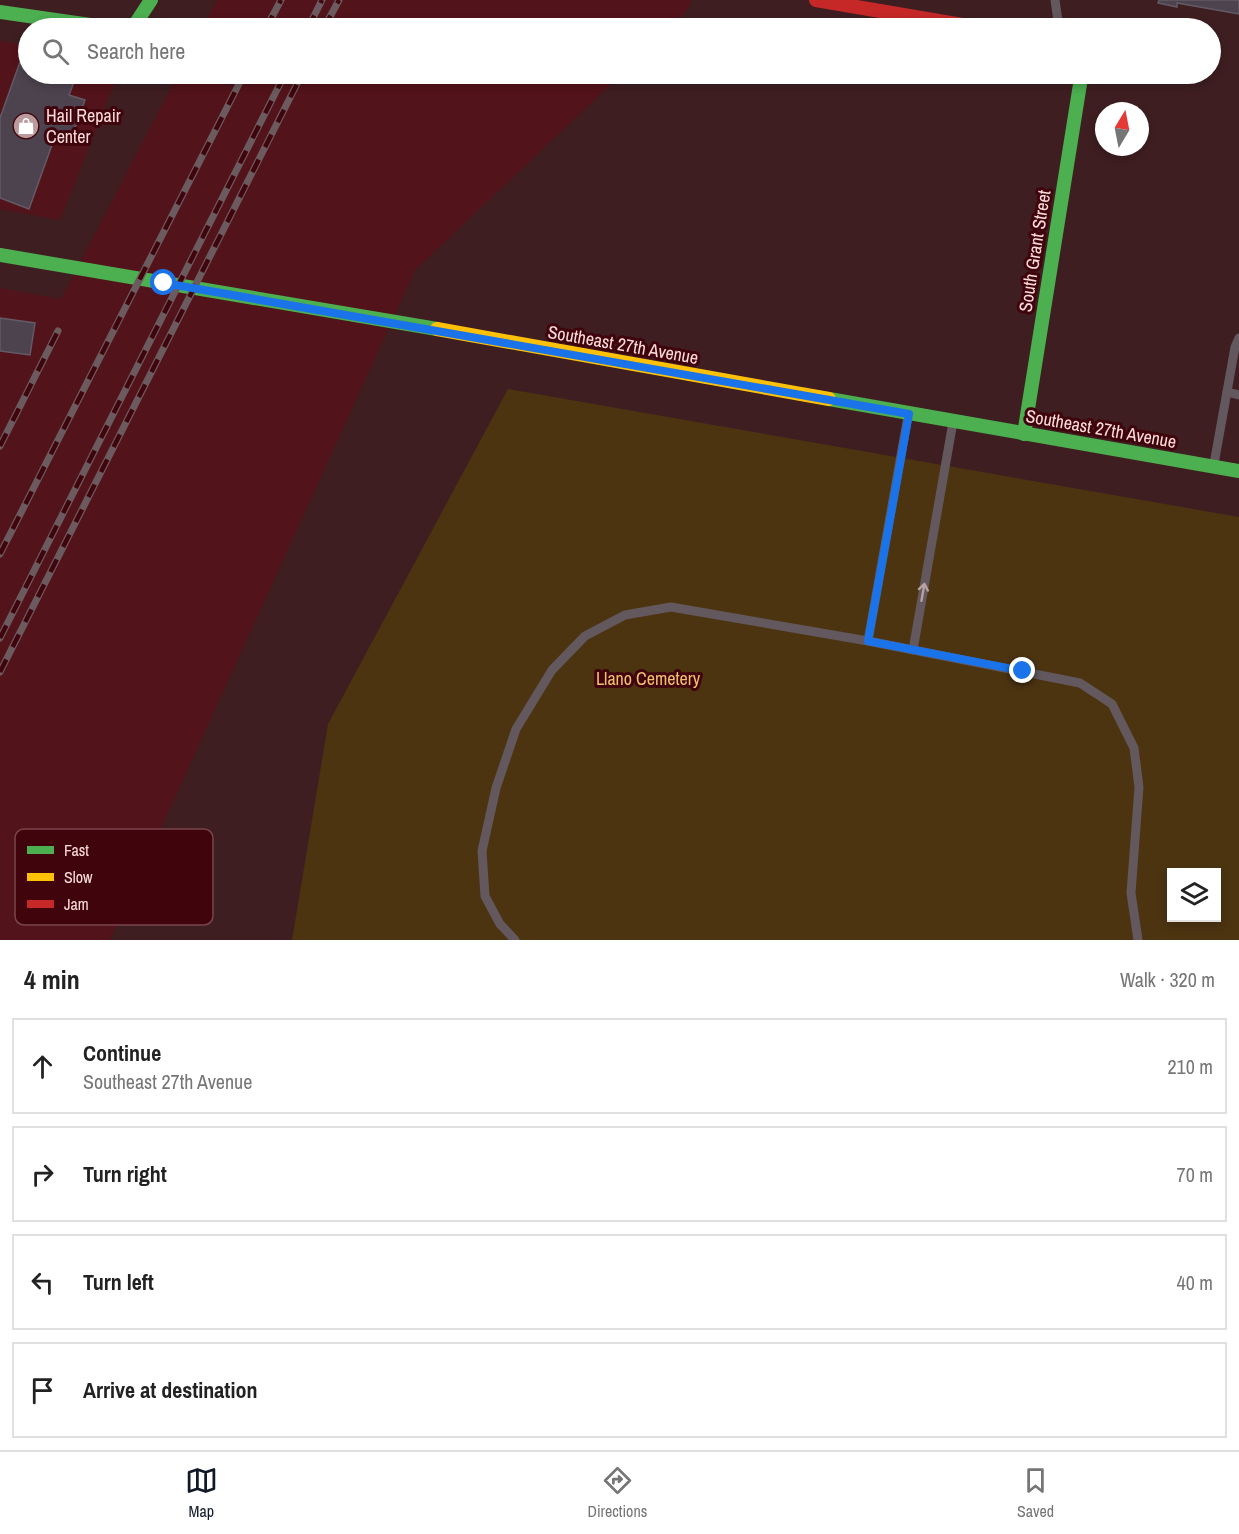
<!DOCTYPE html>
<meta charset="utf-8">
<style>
:root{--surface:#fff;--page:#f6f6f6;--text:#222;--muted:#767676;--line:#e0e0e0;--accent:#111827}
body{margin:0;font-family:"Archivo Narrow",sans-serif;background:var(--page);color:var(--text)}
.controls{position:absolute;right:18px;bottom:18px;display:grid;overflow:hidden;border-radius:0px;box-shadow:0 3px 9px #0003}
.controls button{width:54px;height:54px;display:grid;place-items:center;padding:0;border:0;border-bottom:2px solid var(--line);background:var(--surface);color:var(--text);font:30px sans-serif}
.compass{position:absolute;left:1095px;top:102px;width:54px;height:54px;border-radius:50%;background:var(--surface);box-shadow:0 3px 9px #0003;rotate:10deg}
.stop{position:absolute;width:18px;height:18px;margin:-14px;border:4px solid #1a73e8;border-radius:50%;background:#fff}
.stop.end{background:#1a73e8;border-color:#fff;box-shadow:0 2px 6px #0008}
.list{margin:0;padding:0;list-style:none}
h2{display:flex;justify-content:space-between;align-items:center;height:78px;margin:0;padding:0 24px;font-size:26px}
h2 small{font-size:20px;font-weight:400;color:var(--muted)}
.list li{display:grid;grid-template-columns:39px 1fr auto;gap:18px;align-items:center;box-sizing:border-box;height:96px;margin:0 12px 12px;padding:0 12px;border:2px solid var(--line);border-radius:0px}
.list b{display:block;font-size:22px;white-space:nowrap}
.list p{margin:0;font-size:20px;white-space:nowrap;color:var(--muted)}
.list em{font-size:20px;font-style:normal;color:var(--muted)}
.icon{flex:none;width:33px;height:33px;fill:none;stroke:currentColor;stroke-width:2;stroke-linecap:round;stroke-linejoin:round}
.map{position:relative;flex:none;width:1239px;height:940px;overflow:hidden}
.search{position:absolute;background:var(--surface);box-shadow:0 3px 9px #0003;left:18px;right:18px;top:18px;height:66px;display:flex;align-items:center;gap:15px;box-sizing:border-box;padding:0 21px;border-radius:33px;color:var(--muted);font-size:22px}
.sheet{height:510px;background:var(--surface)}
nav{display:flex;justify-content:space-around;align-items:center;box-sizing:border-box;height:84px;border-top:2px solid var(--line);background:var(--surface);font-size:16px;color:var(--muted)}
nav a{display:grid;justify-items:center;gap:3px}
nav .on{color:var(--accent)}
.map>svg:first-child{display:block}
.built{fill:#53131a}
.green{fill:#4c3411;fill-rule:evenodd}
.building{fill:#4c434f;stroke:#635a66;stroke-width:1.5}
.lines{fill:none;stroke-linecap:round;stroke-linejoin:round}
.lane{stroke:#62585e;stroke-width:9}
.fast{stroke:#4caf50;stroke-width:14}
.slow{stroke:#ffc107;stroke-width:14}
.jam{stroke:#c62828;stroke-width:14}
.rail-casing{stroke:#6b5b5f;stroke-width:7}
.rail{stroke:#40040d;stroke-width:4.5;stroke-dasharray:14;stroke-linecap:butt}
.oneway{stroke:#b7a1a3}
.route{stroke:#1a73e8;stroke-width:8}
.labels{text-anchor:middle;stroke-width:6;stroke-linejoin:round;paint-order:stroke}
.poi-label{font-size:18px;fill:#fddddc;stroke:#40040d;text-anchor:start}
.street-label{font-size:18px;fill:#fddddc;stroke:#40040d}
.park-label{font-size:18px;fill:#f1c16e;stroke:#40040d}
.key{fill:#40040d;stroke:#79454b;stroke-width:1.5}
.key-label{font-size:16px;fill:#fddddc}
</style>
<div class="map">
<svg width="1239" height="940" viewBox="0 0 1239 940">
<rect width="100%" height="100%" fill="#3e1e21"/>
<g class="built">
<polygon points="217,0 692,0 685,13 669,28 202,28"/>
<polygon points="0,41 28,45 28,74 118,74 60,220 0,209"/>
<polygon points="178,74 622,74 415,270 110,940 0,940 0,288 61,299"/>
</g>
<path class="green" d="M508 389 1239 517V940H292L328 724ZM1172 872H1216V918H1172Z"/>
<g class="building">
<polygon points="1159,0 1239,0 1239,14 1177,3 1177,7 1158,3"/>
<polygon points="25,48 28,49 28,74 77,74 69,95 85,100 72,136 57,131 29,209 0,198 0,118"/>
<polygon points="0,318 35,323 30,355 0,351"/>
</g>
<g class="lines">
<g class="lane">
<polyline points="1055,0 1059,28"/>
<polyline points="1227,392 1239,395"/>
<polyline points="1214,464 1235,347 1239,338"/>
<polyline points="868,641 908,416"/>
<polyline points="913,650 953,422"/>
<polyline points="515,940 500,924 485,896 482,851 496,788 516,729 552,670 585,636 625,615 671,607 868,641 1080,683 1112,704 1134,748 1139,787 1131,893 1138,940"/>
</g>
<g class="fast">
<polyline points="0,12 111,28"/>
<polyline points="115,28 134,26 151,0"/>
<polyline points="0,255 437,329"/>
<polyline points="829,399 1239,471"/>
<polyline points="1024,434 1081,78 1080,74"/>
</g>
<polyline class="slow" points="437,329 829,399"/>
<polyline class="jam" points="816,0 980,28"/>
<g class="rail-casing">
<g id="rail">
<polyline points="266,28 281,0"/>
<polyline points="308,28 322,0"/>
<polyline points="324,28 339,0"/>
<polyline points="0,446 58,331"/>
<polyline points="0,554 244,74"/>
<polyline points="0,638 285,74"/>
<polyline points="0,672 302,74"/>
</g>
</g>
<use href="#rail" class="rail"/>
</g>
<defs><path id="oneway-shaft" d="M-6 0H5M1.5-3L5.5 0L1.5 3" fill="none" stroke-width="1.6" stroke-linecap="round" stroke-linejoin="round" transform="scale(1.5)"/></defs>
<use class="oneway" href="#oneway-shaft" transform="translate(923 592) rotate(-80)"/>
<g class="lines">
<polyline class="route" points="164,283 909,414 868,641 1023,671"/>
</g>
<defs>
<g id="shop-disc" transform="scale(1.35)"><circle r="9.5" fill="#ba9a9b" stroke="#40040d"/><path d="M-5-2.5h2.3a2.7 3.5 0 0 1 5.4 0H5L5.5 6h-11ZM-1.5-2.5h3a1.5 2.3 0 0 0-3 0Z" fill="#fff"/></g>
</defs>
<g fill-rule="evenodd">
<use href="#shop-disc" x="26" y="126"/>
</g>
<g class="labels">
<g class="poi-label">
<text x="46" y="122">Hail Repair<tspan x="46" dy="21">Center</tspan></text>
</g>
<g class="street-label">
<text transform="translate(1035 251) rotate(-81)" y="6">South Grant Street</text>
<text transform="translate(623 345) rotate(10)" y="6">Southeast 27th Avenue</text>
<text transform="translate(1101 429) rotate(10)" y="6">Southeast 27th Avenue</text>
</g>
<g class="park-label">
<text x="648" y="685">Llano Cemetery</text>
</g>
</g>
<rect x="15" y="829" width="198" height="96" rx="9" class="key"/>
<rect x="27" y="846" width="27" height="8" fill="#4caf50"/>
<rect x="27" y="873" width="27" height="8" fill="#ffc107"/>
<rect x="27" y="900" width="27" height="8" fill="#c62828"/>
<g class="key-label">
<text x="64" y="856">Fast</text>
<text x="64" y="883">Slow</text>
<text x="64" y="910">Jam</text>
</g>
</svg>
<div class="controls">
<button><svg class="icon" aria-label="layers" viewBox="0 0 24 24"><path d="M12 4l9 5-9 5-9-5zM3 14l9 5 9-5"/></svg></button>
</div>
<svg class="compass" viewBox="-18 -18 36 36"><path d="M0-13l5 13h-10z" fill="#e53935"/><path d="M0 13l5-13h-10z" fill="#767676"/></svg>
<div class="stop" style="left:164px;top:283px"></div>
<div class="stop end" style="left:1023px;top:671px"></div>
<div class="search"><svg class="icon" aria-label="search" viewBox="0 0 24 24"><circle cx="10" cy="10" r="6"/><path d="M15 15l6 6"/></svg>Search here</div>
</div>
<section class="sheet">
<h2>4 min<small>Walk · 320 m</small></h2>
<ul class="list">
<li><svg class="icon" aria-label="ahead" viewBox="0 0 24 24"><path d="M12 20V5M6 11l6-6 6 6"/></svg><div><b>Continue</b><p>Southeast 27th Avenue</p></div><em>210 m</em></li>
<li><svg class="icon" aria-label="right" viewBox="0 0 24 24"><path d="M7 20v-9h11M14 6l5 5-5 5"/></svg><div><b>Turn right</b></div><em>70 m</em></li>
<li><svg class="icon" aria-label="left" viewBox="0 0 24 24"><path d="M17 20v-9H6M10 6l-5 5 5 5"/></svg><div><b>Turn left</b></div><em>40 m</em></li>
<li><svg class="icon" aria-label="arrive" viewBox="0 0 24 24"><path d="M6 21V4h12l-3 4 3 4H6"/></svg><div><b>Arrive at destination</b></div></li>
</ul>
</section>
<nav>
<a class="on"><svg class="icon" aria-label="map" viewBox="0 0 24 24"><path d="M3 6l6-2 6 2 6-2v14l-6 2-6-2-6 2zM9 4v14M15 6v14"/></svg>Map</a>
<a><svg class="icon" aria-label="directions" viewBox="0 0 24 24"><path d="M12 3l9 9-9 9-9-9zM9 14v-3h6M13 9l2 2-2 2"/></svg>Directions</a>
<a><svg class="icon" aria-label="saved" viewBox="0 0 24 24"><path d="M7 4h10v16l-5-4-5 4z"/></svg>Saved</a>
</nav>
